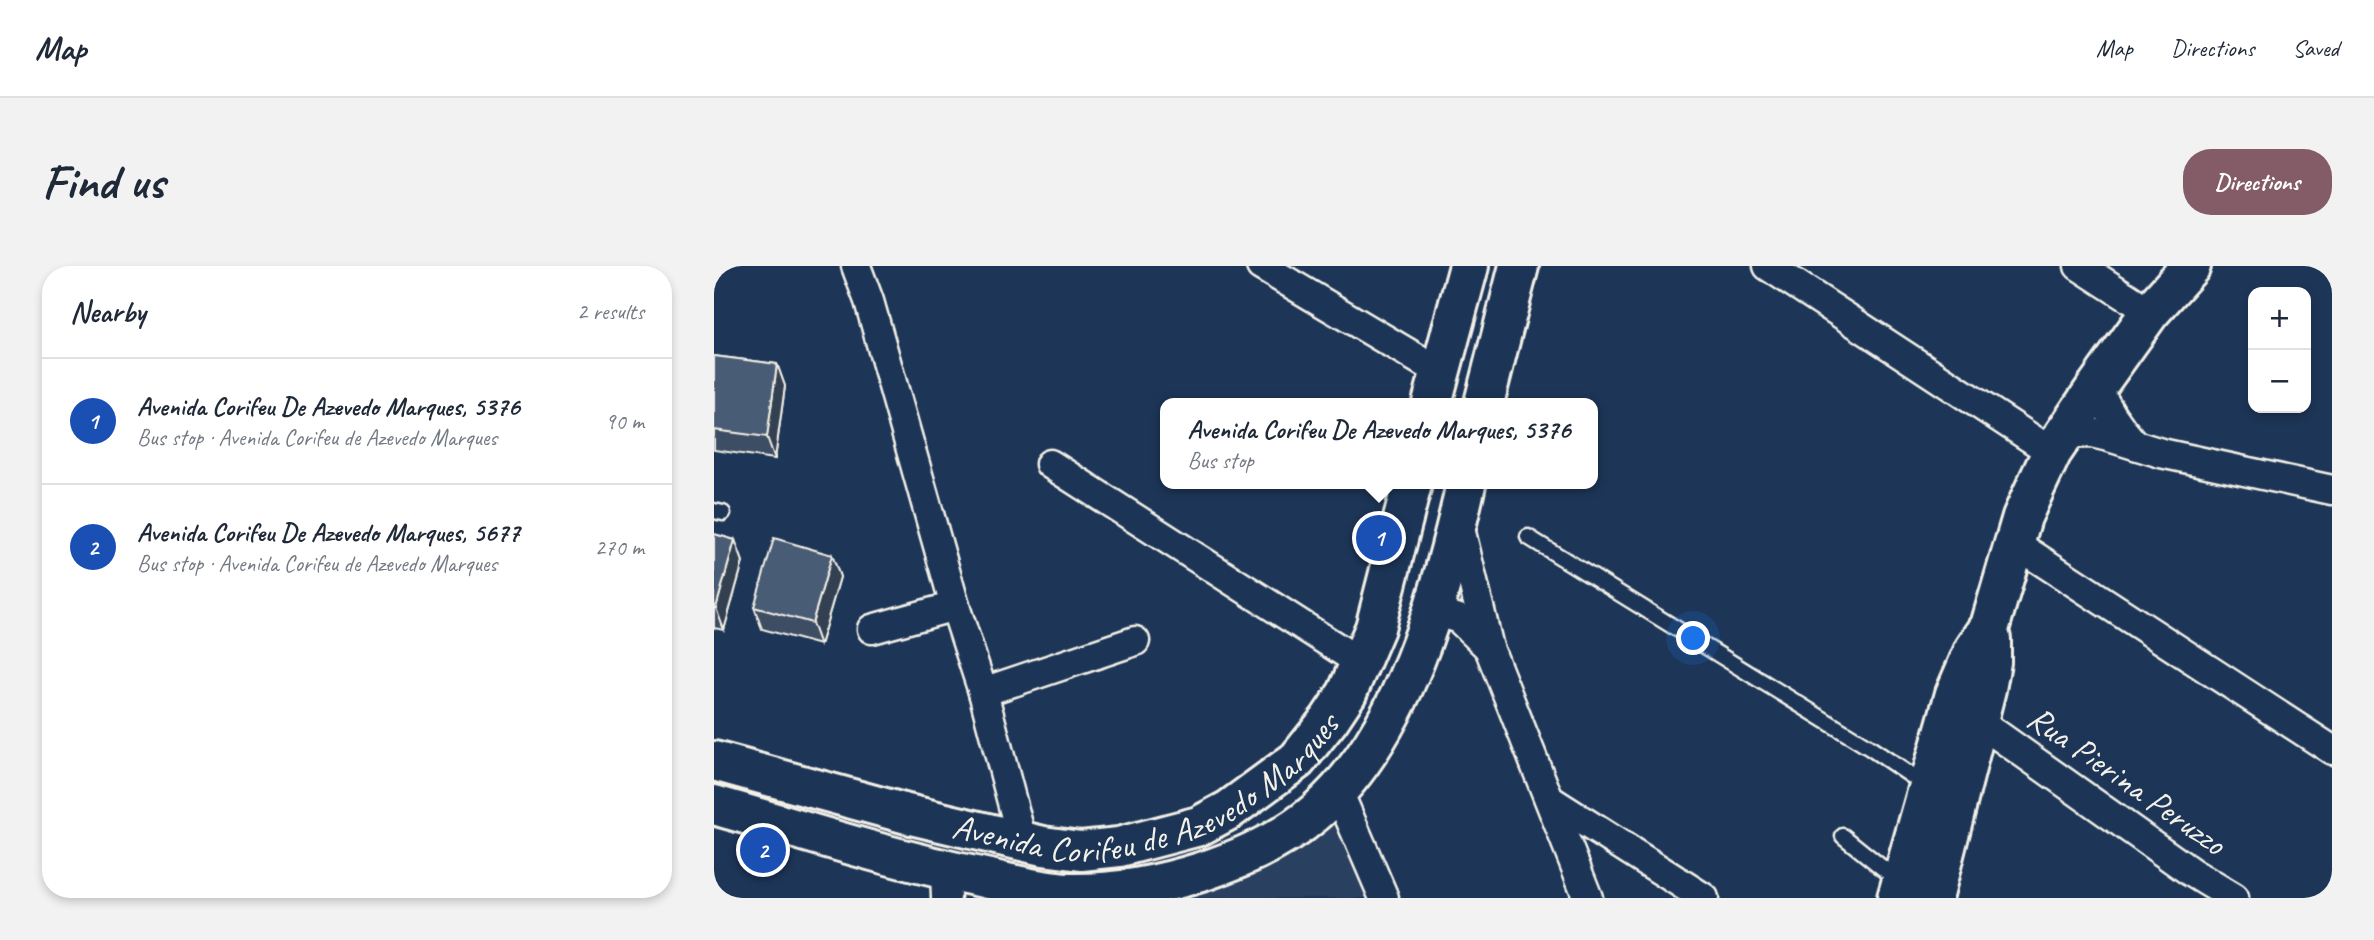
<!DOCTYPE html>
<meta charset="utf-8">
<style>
:root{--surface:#fff;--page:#f2f2f3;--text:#1f2937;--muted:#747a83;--line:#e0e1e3;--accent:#845c67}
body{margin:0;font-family:Caveat,sans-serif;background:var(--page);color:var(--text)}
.controls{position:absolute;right:21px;top:21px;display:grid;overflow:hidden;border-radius:14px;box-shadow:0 4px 10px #0003}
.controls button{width:63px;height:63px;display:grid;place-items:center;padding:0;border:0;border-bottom:2px solid var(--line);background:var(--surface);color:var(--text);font:35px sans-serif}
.you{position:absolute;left:980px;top:373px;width:24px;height:24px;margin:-18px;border:5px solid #fff;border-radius:50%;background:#1a73e8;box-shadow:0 0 0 10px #1a73e833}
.badge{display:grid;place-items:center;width:46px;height:46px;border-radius:50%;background:var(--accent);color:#fff;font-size:23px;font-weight:700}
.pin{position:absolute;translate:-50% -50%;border:4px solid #fff;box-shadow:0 2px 7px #0006}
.popup{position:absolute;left:446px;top:132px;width:438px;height:91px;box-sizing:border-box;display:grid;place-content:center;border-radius:14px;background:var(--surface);filter:drop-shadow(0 2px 5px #0005);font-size:23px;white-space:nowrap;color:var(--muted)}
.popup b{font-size:26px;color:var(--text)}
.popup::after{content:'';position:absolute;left:50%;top:100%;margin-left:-14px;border:14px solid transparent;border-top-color:var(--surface)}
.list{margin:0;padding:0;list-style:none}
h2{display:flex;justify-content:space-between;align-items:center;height:91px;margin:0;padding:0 28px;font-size:30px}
h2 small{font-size:23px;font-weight:400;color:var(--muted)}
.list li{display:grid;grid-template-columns:46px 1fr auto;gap:21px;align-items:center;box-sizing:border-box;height:126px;padding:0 28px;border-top:2px solid var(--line)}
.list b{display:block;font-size:26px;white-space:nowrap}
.list p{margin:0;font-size:23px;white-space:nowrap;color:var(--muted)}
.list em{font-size:23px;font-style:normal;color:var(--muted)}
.map{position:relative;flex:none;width:1618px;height:632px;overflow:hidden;border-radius:28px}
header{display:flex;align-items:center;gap:42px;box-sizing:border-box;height:98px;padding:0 35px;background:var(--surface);border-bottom:2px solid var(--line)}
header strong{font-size:33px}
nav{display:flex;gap:38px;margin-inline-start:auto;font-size:24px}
.intro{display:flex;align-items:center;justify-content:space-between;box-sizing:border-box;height:168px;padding:0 42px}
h1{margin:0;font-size:49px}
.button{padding:18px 32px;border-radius:28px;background:var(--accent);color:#fff;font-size:24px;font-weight:700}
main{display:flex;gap:42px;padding:0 42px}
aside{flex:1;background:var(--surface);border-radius:28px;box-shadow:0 4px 10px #0003}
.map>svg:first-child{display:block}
.built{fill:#2a4060}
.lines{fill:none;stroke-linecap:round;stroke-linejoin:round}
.lane-casing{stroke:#f4f1e8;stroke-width:19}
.street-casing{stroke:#f4f1e8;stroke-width:33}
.secondary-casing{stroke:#f4f1e8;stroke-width:44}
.primary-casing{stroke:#f4f1e8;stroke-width:44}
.lane{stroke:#1d3557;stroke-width:14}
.street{stroke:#1d3557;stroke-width:28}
.secondary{stroke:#1d3557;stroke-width:38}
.primary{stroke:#1d3557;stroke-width:38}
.wall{fill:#3e4e64;stroke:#f4f1e8;stroke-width:2}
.shaded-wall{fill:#324051;stroke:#f4f1e8;stroke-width:2}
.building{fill:#485b74;stroke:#f4f1e8;stroke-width:2}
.labels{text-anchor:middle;stroke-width:7;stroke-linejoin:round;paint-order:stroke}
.street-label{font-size:35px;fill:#f4f1e8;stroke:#1d3557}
</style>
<header>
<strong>Map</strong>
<nav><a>Map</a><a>Directions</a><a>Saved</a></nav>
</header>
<div class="intro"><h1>Find us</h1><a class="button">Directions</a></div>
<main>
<aside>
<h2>Nearby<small>2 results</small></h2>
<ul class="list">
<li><span class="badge" style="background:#1a4fb4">1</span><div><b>Avenida Corifeu De Azevedo Marques, 5376</b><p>Bus stop · Avenida Corifeu de Azevedo Marques</p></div><em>90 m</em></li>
<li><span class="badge" style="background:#1a4fb4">2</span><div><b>Avenida Corifeu De Azevedo Marques, 5677</b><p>Bus stop · Avenida Corifeu de Azevedo Marques</p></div><em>270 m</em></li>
</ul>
</aside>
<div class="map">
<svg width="1618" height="632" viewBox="0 0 1618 632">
<rect width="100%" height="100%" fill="#1d3557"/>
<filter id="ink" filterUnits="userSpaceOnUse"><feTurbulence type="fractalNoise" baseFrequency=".0143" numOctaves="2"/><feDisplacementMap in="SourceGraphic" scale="14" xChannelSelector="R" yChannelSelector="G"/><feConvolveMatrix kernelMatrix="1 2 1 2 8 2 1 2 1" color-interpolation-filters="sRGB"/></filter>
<g filter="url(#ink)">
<polygon class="built" points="620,549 652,632 465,632"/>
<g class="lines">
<g class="lane-casing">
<g id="lane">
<polyline points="0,245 9,247"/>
<polyline points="814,271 1156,482 1211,519"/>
<polyline points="1129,570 1186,616"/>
</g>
</g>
<g class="street-casing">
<g id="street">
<polyline points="142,0 155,35 241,340 269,426 308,574"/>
<polyline points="547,0 726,106"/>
<polyline points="1054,0 1338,186"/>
<polyline points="1365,0 1436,46"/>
<path d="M1383 120C1392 143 1404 160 1421 179"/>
<polyline points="1350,168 1378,167 1395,171 1447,187 1618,224"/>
<polyline points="336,198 647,397"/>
<polyline points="745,258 775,382 874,632"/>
<polyline points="1300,277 1618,484"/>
<polyline points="718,344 745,353 775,382"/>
<polyline points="158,363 241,340"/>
<polyline points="269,426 421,375"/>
<polyline points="1264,455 1477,606 1520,632"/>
<polyline points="624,525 670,632"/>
<polyline points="836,534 990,632"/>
<polyline points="231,604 232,632"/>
</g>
</g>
<g class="secondary-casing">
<g id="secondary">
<polyline points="1183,632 1241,428 1260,384 1276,360 1308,251 1322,220 1338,186 1383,120 1436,46 1477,0"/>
<polyline points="1219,632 1272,423 1277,396 1277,373"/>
</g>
</g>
<g class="primary-casing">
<g id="primary">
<polyline points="718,137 755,0"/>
<polyline points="770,137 805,0"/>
<path id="s1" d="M0 495 193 548 329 580 367 585 405 581 485 560 515 544 583 494 615 454 633 427 661 362 698 218"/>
<path d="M0 539C88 564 176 593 266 611 295 617 326 626 355 627 402 628 446 619 490 605 529 592 571 573 602 546 690 470 728 327 752 218"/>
</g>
</g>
<use href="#lane" class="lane"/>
<use href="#street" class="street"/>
<use href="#secondary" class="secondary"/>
<use href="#primary" class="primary"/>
</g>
<g class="wall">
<polygon points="0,90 63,98 71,120 61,193 0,184"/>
<polygon points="0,268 21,274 29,296 10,364 0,362"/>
<polygon points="118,289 126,311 106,379 48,363 40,341"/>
</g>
<g class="shaded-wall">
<polygon points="63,98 71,120 61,193 53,171"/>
<polygon points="21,274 29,296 10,364 2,342"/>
<polygon points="118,289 126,311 106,379 98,357"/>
</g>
<g class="building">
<polygon points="0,90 63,98 53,171 0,164"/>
<polygon points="0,268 21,274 2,342 0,342"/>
<polygon points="60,272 118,289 98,357 40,341"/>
</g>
</g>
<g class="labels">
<g class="street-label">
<text dy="12" stroke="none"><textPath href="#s1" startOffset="460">Avenida Corifeu de Azevedo Marques</textPath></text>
<text transform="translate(1413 514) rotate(35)" y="12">Rua Pierina Peruzzo</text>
</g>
</g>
</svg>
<div class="controls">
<button>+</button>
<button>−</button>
</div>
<div class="you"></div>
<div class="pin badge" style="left:665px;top:272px;background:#1a4fb4">1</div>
<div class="popup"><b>Avenida Corifeu De Azevedo Marques, 5376</b>Bus stop</div>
<div class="pin badge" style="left:49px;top:584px;background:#1a4fb4">2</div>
</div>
</main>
